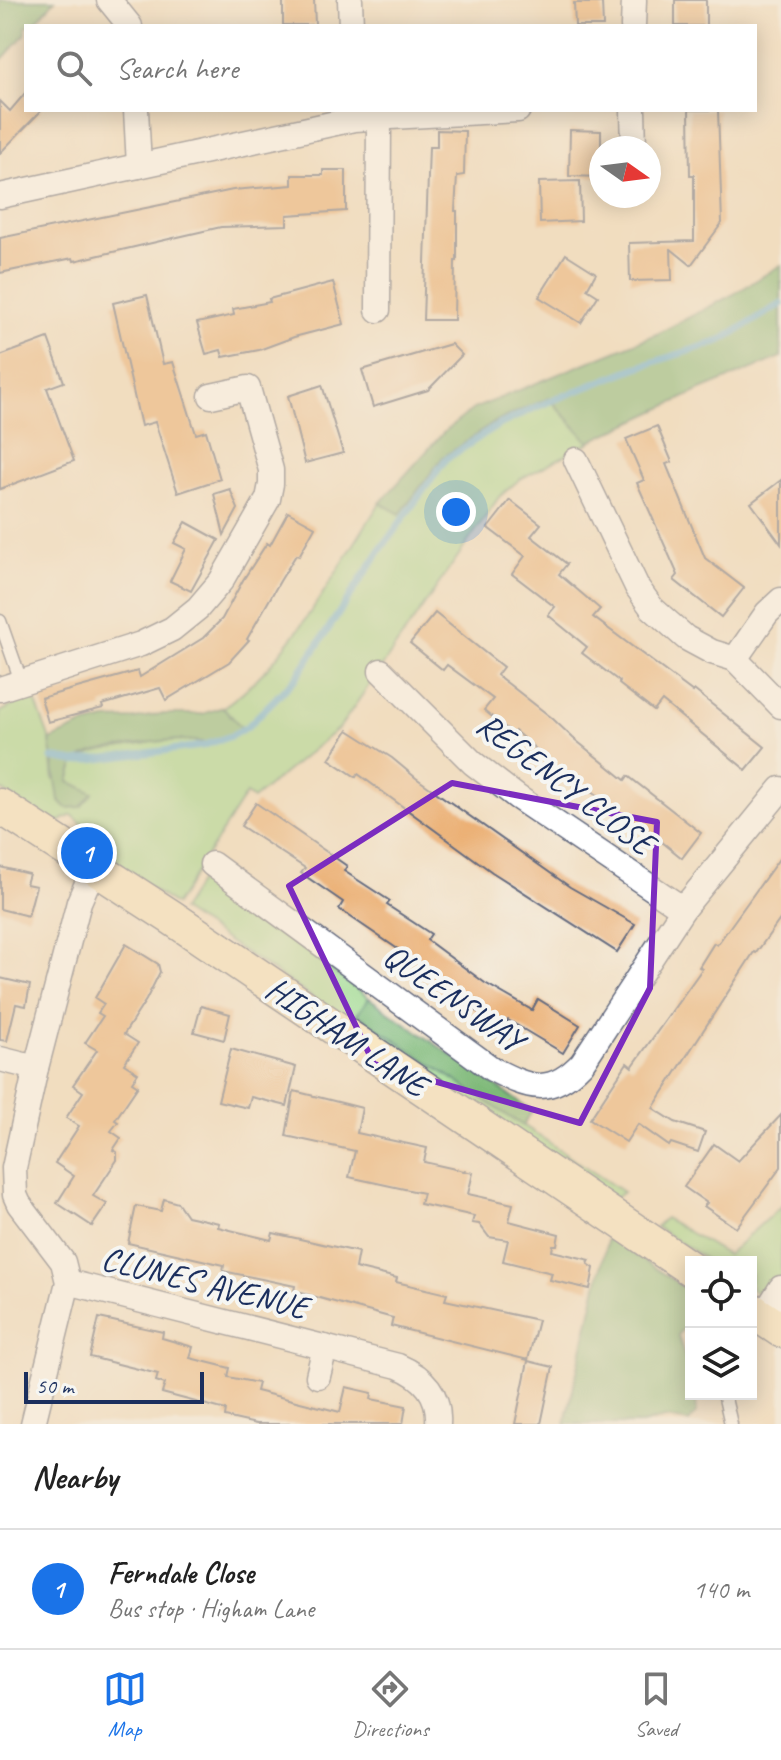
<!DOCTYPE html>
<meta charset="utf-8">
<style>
:root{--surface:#fff;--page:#f6f6f6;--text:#222;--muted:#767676;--line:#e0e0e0;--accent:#1a73e8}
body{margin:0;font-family:Caveat,sans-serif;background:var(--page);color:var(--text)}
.controls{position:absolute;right:24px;bottom:24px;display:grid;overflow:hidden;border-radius:0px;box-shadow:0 4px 20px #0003}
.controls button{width:72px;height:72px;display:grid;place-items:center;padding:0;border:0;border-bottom:2px solid var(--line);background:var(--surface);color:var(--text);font:40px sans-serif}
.compass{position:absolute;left:589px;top:136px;width:72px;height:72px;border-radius:50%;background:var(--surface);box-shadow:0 4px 20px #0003;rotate:104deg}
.scale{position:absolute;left:24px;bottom:20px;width:180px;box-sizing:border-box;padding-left:8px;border:4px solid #1b2f5e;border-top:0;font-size:22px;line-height:28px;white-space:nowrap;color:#1b2f5e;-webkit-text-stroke:6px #f6f6f2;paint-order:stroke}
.you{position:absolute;left:456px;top:512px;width:28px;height:28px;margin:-20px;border:6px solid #fff;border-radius:50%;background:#1a73e8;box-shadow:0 0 0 12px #1a73e833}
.badge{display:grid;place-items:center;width:52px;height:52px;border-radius:50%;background:var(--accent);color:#fff;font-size:26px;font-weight:700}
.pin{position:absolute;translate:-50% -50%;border:4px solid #fff;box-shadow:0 2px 8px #0006}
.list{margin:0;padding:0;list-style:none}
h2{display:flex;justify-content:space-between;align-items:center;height:104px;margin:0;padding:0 32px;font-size:34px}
h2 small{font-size:26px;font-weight:400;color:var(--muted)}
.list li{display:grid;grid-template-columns:52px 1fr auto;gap:24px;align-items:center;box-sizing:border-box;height:120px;padding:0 32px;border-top:2px solid var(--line)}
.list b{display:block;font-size:30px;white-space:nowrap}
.list p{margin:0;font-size:26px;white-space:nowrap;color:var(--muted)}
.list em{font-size:26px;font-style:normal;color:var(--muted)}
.icon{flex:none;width:44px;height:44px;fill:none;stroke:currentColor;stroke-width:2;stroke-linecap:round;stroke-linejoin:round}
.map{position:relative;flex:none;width:781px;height:1424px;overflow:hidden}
.search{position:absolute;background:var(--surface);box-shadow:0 4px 20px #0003;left:24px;right:24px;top:24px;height:88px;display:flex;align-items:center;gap:20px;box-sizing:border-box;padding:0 28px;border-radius:0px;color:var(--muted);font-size:30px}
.sheet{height:224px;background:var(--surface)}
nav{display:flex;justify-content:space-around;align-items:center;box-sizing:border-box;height:112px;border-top:2px solid var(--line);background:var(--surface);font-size:22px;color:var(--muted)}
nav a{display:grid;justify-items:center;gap:4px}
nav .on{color:var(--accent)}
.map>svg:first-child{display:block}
.green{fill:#9ed98d;stroke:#5c8476;stroke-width:2}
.forest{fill:#7eb978;stroke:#4c746b;stroke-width:2}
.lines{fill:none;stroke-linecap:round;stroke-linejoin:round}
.stream{stroke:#5fafd9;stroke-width:7}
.building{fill:#ebad6f}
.lane-casing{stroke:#666c80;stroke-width:15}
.street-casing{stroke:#666c80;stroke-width:27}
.secondary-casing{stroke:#666c80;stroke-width:37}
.lane{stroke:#fff;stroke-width:12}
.street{stroke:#fff;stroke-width:24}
.secondary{stroke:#f9e7c3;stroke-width:34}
.marked{fill:none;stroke:#7b2cbf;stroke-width:6;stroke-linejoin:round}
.labels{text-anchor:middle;stroke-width:8;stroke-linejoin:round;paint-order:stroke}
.street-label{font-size:34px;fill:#1b2f5e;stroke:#f6f6f2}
</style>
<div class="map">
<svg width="781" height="1424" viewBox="0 0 781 1424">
<rect width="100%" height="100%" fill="#f6f6f2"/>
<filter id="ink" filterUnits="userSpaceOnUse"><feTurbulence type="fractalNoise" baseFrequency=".0125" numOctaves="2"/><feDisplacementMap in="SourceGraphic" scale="16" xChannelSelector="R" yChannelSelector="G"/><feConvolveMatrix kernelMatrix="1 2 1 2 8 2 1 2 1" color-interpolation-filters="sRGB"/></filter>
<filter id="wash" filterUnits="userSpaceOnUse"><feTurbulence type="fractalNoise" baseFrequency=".006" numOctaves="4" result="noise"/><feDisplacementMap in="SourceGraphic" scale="32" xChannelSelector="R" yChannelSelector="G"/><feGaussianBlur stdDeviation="1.8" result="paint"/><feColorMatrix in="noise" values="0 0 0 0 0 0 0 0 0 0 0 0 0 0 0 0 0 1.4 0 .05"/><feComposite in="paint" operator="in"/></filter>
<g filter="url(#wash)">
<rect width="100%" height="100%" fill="#f1ddbf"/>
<g class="green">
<path d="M550 398 589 443 520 479 499 497 340 727 253 799 246 794 175 905 82 843 87 828 72 815 53 825 0 789V712L33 695 50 740 54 780 69 781 75 762C89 753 101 751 117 748 151 742 179 736 213 744L242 729 223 707C286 666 338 567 380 503L400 513 443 457 497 421Z"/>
<polygon points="204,874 369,998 357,1014 623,1192 614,1199 181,910"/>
<polygon points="781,1206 781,1308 751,1289 751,1262 710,1262 656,1227 665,1218 727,1255"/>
</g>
<g class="forest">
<polygon points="0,0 55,0 32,26 26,26 26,33 0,62"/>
<polygon points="781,265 781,357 701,390 589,442 549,398 497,421 443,457 400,514 380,503 443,433 473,409 659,333 734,294"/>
<path d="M223 707 243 729 213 744C179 736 151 742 117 748 100 751 89 752 75 762L69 781 93 793 81 807 67 808 59 800 50 740 81 726 106 720 135 719 160 714H202Z"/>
<polygon points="369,998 532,1111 523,1126 357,1014"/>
<polygon points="608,1237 691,1292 691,1318 678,1335 691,1378 691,1394 696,1394 697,1412 689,1422 665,1418 642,1424 565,1424"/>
</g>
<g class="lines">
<polyline class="stream" points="52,758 75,762 202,746 231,736 248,726 296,678 381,549 446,459 497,426 536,407 635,368 720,341 781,304"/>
</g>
<g id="blocks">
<g class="building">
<polygon points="283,0 314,0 315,25 283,25"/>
<rect x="675" y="0" width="31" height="26"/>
<polygon points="574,3 602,3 603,26 575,26"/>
<polygon points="26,92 26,110 42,110 0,153 0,101 10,111"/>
<polygon points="689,110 718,110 722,223 691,265 671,249 672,280 630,281 629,243 694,241 694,175 690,175"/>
<polygon points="437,130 465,131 464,175 457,176 455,211 457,211 457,261 455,261 454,320 423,320 429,147 437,147"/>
<polygon points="570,130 601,131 601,177 569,176"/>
<polygon points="323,170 346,170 346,211 287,215 287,225 221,227 74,261 73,258 0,273 0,238 233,190 292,185 292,175 323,175"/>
<polygon points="580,181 581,221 540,223 539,182"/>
<polygon points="566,254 596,273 587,289 598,296 581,323 539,297"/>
<polygon points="333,282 344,324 294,337 259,350 223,357 221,350 206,354 197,323 234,315 233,309 270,302 269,299"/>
<polygon points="147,295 163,364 173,362 196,434 206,431 220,479 178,493 155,422 141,426 113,303"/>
<polygon points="48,338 64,382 47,388 74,461 0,489 0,356"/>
<polygon points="451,344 462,355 428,390 373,407 362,370"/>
<polygon points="322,385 343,453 305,463 288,396"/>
<polygon points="657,426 672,462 666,464 705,558 744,588 721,617 674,580 678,575 637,483 644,480 626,439"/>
<polygon points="781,480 781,544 751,503"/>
<polygon points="230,489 238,509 224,535 214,494"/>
<polygon points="510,500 541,524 531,536 567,564 559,574 600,609 593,617 693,692 694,690 765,747 746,770 662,701 654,711 619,684 620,682 582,653 587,647 548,615 555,607 512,574 525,556 488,528"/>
<polygon points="288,512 315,527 299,556 296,555 280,581 247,639 249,640 229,662 166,700 160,688 102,705 103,708 48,722 41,698 138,671 140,677 203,638 222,619 243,580 267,543 270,545"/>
<polygon points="186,522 219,540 191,591 170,581 186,549 174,543"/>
<polygon points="435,613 503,667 497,675 552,718 573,738 625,780 628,776 701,833 682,858 646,829 644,832 599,796 552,763 515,731 513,734 484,710 493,699 447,665 443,670 410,643"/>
<polygon points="348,730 392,758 416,778 570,887 635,924 617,952 492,872 358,774 356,777 329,759"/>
<polygon points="256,803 347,866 344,871 390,901 387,905 431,934 427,940 485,983 532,1010 538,999 580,1025 563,1053 508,1020 503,1028 455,997 453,999 422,976 427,969 339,909 343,902 301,873 305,868 241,826"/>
<polygon points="781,856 781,918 756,953 754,952 653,1108 675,1122 705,1132 698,1152 671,1143 669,1146 638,1124 626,1142 590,1119 627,1063 632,1067 702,969 699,967 714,943 717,945"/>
<polygon points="0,867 29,874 26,884 36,886 28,916 0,909"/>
<polygon points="126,944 158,964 160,972 146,1000 124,1034 138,1043 124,1064 138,1073 132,1082 138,1086 115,1120 118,1122 111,1131 121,1138 113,1150 117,1152 117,1160 93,1196 107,1204 92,1226 57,1203 74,1176 55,1163 79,1126 66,1118 83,1092 73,1085 97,1050 85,1043 103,1016 98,1013 104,1004 95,998"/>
<polygon points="0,978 30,985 26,1006 16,1004 7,1041 0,1040"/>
<polygon points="201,1006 230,1014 224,1040 194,1032"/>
<polygon points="231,1049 296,1067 287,1106 251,1097 248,1108 218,1101"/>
<polygon points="294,1091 362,1108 357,1133 427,1148 424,1162 473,1173 468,1194 513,1204 509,1221 559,1234 557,1245 553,1245 552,1251 590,1260 588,1264 594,1268 590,1289 550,1280 552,1273 503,1261 508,1240 489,1237 479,1224 472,1223 474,1216 420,1204 423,1193 349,1177 355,1151 286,1136"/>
<polygon points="781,1115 781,1167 736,1228 704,1206 707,1203 684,1187 714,1144 738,1161"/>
<polygon points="164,1199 178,1203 187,1216 219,1223 218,1227 271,1240 273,1233 358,1252 355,1268 397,1278 396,1282 447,1294 445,1300 538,1320 528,1360 391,1326 393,1318 294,1291 295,1286 223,1271 224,1265 128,1243 136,1206 161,1211"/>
<polygon points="99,1318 163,1332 162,1338 193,1347 190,1358 230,1368 228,1377 258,1383 256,1391 340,1412 346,1387 372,1393 371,1399 406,1406 403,1424 256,1424 225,1417 226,1410 162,1393 165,1384 156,1381 158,1374 90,1357"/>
<polygon points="528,1361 553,1367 541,1424 515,1424"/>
</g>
</g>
</g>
<g filter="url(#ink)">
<use href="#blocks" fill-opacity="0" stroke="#666c80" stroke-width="2"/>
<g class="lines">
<g class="lane-casing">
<g id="lane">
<polyline points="0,621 21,681"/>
<polyline points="724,1394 731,1424"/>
</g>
</g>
<g class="street-casing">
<g id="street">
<polyline points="109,0 130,26"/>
<polyline points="350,0 351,26"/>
<polyline points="633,26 634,0"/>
<polyline points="136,110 139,166"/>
<polyline points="633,110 634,148"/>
<polyline points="0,196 354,119 518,110"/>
<polyline points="378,310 379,118"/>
<polyline points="576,460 637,587 652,608 686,638 712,652 735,659 781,706"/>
<polyline points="735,659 767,613 781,600"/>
<polyline points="381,671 473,763 517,797 683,909"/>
<polyline points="0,689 141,644 172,629 198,608 221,581 268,499 271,484 271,470 248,388 211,396"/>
<path d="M212 864 492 1069C529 1088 550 1097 582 1063L683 909 781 789"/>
<polyline points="0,1059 36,1068"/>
<path d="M68 1282 398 1366C424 1377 440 1394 438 1424"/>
<polyline points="762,1318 781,1288"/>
<polyline points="318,1376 325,1347"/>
<polyline points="33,1424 68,1282 63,1262 19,1204 15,1195 14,1168 36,1068 79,902 95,865"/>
</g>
</g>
<g class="secondary-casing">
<g id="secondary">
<polyline points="0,806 171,917 691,1269"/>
<polyline points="751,1310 781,1330"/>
</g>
</g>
<use href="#lane" class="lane"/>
<use href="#street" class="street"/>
<use href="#secondary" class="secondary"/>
</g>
</g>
<path d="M0 0H781V1424H0ZM452 783 657 822 650 988 580 1123 374 1064 289 886Z" fill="#f1ddbf" fill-opacity=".55" fill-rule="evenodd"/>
<path class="marked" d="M452 783 657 822 650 988 580 1123 374 1064 289 886Z"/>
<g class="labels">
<g class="street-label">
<text transform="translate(566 783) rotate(37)" y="12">REGENCY CLOSE</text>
<text transform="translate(454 997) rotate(35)" y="12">QUEENSWAY</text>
<text transform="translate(347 1036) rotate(34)" y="12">HIGHAM LANE</text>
<text transform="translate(205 1282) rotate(14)" y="12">CLUNES AVENUE</text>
</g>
</g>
</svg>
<div class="controls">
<button><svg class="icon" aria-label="locate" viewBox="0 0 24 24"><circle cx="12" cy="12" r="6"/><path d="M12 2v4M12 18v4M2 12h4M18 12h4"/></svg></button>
<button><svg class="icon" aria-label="layers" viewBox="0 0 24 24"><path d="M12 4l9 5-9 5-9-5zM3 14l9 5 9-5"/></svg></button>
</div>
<svg class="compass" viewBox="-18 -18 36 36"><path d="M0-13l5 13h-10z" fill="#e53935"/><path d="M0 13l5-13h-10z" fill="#767676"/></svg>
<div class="scale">50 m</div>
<div class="you"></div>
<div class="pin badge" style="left:87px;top:853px">1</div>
<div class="search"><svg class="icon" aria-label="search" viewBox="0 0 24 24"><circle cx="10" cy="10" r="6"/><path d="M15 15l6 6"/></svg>Search here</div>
</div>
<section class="sheet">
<h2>Nearby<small></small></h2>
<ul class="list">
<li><span class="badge">1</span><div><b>Ferndale Close</b><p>Bus stop · Higham Lane</p></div><em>140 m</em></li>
</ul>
</section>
<nav>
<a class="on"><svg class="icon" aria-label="map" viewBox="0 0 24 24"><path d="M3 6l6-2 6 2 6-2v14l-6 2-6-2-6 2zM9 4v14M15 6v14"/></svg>Map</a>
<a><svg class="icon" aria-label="directions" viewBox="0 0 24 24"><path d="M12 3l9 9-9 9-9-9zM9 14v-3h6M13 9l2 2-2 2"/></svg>Directions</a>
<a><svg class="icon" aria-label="saved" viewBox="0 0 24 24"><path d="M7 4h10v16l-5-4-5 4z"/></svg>Saved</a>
</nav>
